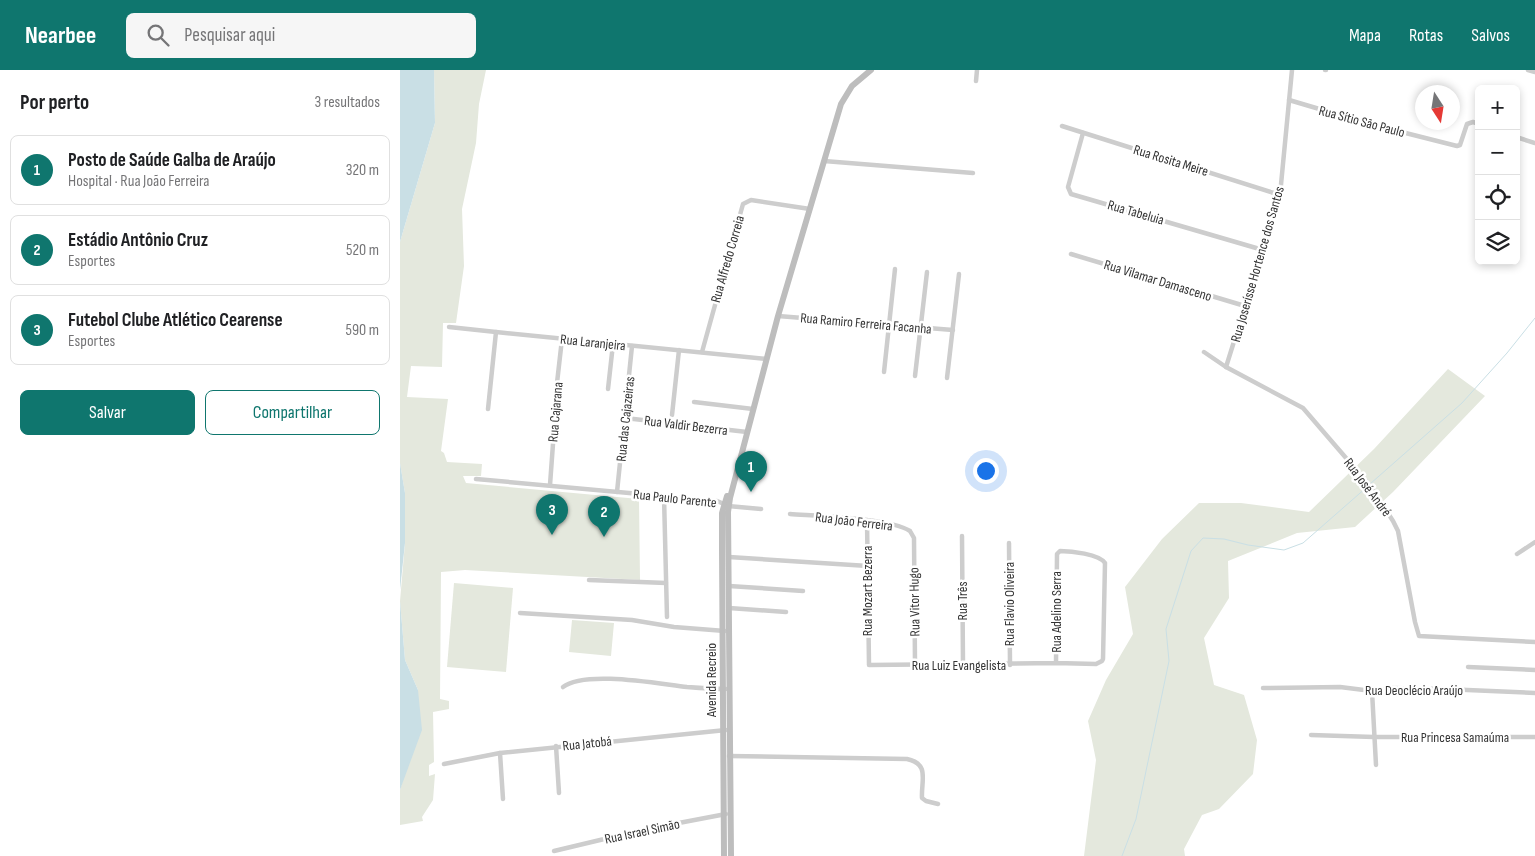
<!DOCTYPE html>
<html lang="pt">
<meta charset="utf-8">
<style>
:root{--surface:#fff;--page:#f6f6f6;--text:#202124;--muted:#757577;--line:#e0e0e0;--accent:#0f766e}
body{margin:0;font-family:"Sofia Sans Condensed",sans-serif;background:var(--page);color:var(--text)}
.controls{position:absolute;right:15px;top:15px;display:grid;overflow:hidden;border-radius:8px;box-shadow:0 2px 8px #0003}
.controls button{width:45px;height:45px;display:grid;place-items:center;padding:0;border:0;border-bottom:1px solid var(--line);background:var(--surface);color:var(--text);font:25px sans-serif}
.compass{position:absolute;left:1015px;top:15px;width:45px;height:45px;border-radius:50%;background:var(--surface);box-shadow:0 2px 8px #0003;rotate:168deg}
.you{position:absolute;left:585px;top:400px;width:18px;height:18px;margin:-12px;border:4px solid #fff;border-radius:50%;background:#1a73e8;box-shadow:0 0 0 8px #1a73e833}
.badge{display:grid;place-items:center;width:32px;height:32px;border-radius:50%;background:var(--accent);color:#fff;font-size:16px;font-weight:700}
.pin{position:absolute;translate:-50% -41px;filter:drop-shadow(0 1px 2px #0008)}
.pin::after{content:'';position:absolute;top:26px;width:18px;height:15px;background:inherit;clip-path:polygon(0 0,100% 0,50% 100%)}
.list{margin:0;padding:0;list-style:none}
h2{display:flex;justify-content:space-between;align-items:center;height:65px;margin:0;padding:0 20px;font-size:21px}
h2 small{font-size:16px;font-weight:400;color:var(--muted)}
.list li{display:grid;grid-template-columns:32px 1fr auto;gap:15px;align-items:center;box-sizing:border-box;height:70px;margin:0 10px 10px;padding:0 10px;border:1px solid var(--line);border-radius:8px}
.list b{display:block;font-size:19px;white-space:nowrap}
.list p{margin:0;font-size:16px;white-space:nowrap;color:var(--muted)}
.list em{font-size:16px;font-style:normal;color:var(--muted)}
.actions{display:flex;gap:10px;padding:15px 20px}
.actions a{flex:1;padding:11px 0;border:1px solid var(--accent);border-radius:8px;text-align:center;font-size:18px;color:var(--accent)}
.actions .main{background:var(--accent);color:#fff}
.icon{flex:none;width:28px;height:28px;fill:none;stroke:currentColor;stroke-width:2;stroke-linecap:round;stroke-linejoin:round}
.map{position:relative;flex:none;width:1135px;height:786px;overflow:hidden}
header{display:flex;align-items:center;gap:30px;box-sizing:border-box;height:70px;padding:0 25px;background:var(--accent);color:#fff}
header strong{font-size:24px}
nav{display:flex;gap:28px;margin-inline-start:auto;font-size:18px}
.search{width:350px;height:45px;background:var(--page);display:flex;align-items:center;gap:12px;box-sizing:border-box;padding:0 18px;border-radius:8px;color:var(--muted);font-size:19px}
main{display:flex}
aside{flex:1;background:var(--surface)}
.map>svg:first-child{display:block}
.green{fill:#e4e8dd}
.water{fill:#c9dfe5}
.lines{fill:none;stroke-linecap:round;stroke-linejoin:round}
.stream{stroke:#c9dfe5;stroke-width:1}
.street{stroke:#cdcdcd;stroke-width:4.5}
.secondary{stroke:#bdbdbd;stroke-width:6}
.labels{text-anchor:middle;stroke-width:5;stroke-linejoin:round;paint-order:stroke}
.street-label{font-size:14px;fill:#333;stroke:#fff}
</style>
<header>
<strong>Nearbee</strong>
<div class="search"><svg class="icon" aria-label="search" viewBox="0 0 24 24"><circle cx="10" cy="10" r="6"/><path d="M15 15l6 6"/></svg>Pesquisar aqui</div>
<nav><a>Mapa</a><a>Rotas</a><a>Salvos</a></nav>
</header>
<main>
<aside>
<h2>Por perto<small>3 resultados</small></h2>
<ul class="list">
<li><span class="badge">1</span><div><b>Posto de Saúde Galba de Araújo</b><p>Hospital · Rua João Ferreira</p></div><em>320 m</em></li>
<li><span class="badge">2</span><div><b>Estádio Antônio Cruz</b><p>Esportes</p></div><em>520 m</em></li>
<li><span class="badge">3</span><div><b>Futebol Clube Atlético Cearense</b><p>Esportes</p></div><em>590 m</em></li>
</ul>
<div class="actions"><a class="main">Salvar</a><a>Compartilhar</a></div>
</aside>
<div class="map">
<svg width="1135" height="786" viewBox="0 0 1135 786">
<rect width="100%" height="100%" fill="#fff"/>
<g class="green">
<polygon points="34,0 86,0 79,34 76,73 62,139 64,196 56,253 43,253 42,297 11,296 7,327 48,329 41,381 44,383 47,392 82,394 81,406 63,406 66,413 239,429 240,510 65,500 41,502 40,629 49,631 49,639 33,642 34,692 29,695 29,706 35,704 33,730 22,747 23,751 0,755 0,720 5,703 18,620 5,590 0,531 5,473 5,423 0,393 0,172 35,53"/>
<polygon points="1048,299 1085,326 993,422 955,457 897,463 828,491 829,528 804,568 814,615 844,625 857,670 853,704 819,739 802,745 784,779 785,786 684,786 696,690 688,651 706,610 733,564 725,517 762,469 799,433 841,433 909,442 974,379"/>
<polygon points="54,513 113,518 106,602 47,597"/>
<polygon points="172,550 214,553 211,586 169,582"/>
</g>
<g class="water">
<polygon points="0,0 34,0 35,53 0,172"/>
<polygon points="0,393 5,423 5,473 0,520"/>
<polygon points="0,531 5,590 18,620 22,660 0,720"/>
</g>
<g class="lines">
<g class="stream">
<polyline points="970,414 1062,333 1107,283 1135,248"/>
<polyline points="722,786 736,749 769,591 766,559 791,481 803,468 824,469 848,475 884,480 903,473 967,417"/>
</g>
<g class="street">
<polyline points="925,0 926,0"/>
<polyline points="1128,0 1135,2"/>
<polyline points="576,11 577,0"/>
<polyline points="889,30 970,54 1057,76 1060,75 1067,54 1073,52 1079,54"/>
<polyline points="662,56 880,125"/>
<polyline points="683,63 668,117 671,124 863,180"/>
<polyline points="1116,67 1135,73"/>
<polyline points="424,91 573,103"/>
<polyline points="671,184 845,236"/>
<polyline points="378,246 553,260"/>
<polyline points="49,257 96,262"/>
<polyline points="302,282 343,134 351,130 410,139"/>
<polyline points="804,282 826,297 903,338 971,417 993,451 998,461 1015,552 1019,566 1135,572"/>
<polyline points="826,297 880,125 892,0"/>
<polyline points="484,302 495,199"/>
<polyline points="515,306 527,202"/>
<polyline points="547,308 559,204"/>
<polyline points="208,319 213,274"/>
<polyline points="294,332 353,339"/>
<polyline points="88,339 96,262 367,289"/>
<polyline points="272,345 279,280"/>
<polyline points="225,348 347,362"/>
<polyline points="76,409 317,431 324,434"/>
<polyline points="150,415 154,360 153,348 162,269"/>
<polyline points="217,422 232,276"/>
<polyline points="264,426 267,547"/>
<polyline points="328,436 361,439"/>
<path d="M390 444C417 446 490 448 510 461L514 468 515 595"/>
<path d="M467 450 469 595 656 593 657 484 660 481C671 481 699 484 705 493L703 589 702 591 696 594 656 593"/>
<polyline points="562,466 563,595"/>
<polyline points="609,473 610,595"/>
<polyline points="1117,484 1135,472"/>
<polyline points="329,487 468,496"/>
<polyline points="189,510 266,513"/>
<polyline points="329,516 403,521"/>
<polyline points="329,538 386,542"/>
<polyline points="120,543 232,550 274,557 325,561"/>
<polyline points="1068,597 1135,600"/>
<path d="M163 617C185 600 259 614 287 617 300 618 313 619 326 619"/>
<polyline points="863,618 940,617 972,621 991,618 1044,619 1135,623"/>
<polyline points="972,621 976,695"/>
<polyline points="911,665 974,667 1135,667"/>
<polyline points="156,676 159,723"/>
<polyline points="100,683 103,729"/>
<path d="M329 686 507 689C530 694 521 710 522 728L526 731 538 734"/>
<polyline points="44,694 100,683 326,660"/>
<polyline points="154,781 242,760 326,744"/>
</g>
<g class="secondary">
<polyline points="324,786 322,479 322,443 327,426"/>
<polyline points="331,786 328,442 330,428 378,246 441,34 452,16 471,0"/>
</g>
</g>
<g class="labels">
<g class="street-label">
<text transform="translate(962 51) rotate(15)" y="5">Rua Sítio São Paulo</text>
<text transform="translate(771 90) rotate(17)" y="5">Rua Rosita Meire</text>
<text transform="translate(736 142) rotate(16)" y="5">Rua Tabeluia</text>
<text transform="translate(327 189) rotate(-74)" y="5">Rua Alfredo Correia</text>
<text transform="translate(857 194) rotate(-74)" y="5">Rua Joserísse Hortence dos Santos</text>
<text transform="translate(758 210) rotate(17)" y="5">Rua Vilamar Damasceno</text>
<text transform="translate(466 253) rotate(5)" y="5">Rua Ramiro Ferreira Facanha</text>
<text transform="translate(193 272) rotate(6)" y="5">Rua Laranjeira</text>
<text transform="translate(155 342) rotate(-85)" y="5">Rua Cajarana</text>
<text transform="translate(225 349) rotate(-84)" y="5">Rua das Cajazeiras</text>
<text transform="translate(286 355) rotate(7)" y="5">Rua Valdir Bezerra</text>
<text transform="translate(968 417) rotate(53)" y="5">Rua José André</text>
<text transform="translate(275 428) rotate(6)" y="5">Rua Paulo Parente</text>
<text transform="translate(454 451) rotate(7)" y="5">Rua João Ferreira</text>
<text transform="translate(467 521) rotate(-90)" y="5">Rua Mozart Bezerra</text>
<text transform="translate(562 531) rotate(-90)" y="5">Rua Três</text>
<text transform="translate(514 532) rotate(-91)" y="5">Rua Vitor Hugo</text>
<text transform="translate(609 534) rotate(-90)" y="5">Rua Flavio Oliveira</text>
<text transform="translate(656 542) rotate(-90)" y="5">Rua Adelino Serra</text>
<text x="559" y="600">Rua Luiz Evangelista</text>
<text transform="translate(311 610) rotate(-90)" y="5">Avenida Recreio</text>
<text x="1014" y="625">Rua Deoclécio Araújo</text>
<text x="1055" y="672">Rua Princesa Samaúma</text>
<text transform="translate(187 673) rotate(-6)" y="5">Rua Jatobá</text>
<text transform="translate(242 761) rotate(-12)" y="5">Rua Israel Simão</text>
</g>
</g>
</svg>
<div class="controls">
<button>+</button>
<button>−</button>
<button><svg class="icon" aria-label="locate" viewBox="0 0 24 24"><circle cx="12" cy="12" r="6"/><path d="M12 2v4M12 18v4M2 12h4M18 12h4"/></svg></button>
<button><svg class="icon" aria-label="layers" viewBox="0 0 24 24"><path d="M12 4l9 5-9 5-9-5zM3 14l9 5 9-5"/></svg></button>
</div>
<svg class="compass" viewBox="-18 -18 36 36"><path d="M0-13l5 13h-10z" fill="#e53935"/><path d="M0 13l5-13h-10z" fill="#757577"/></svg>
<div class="you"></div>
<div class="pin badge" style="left:351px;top:422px">1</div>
<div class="pin badge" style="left:204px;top:467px">2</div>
<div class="pin badge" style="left:152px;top:465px">3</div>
</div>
</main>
